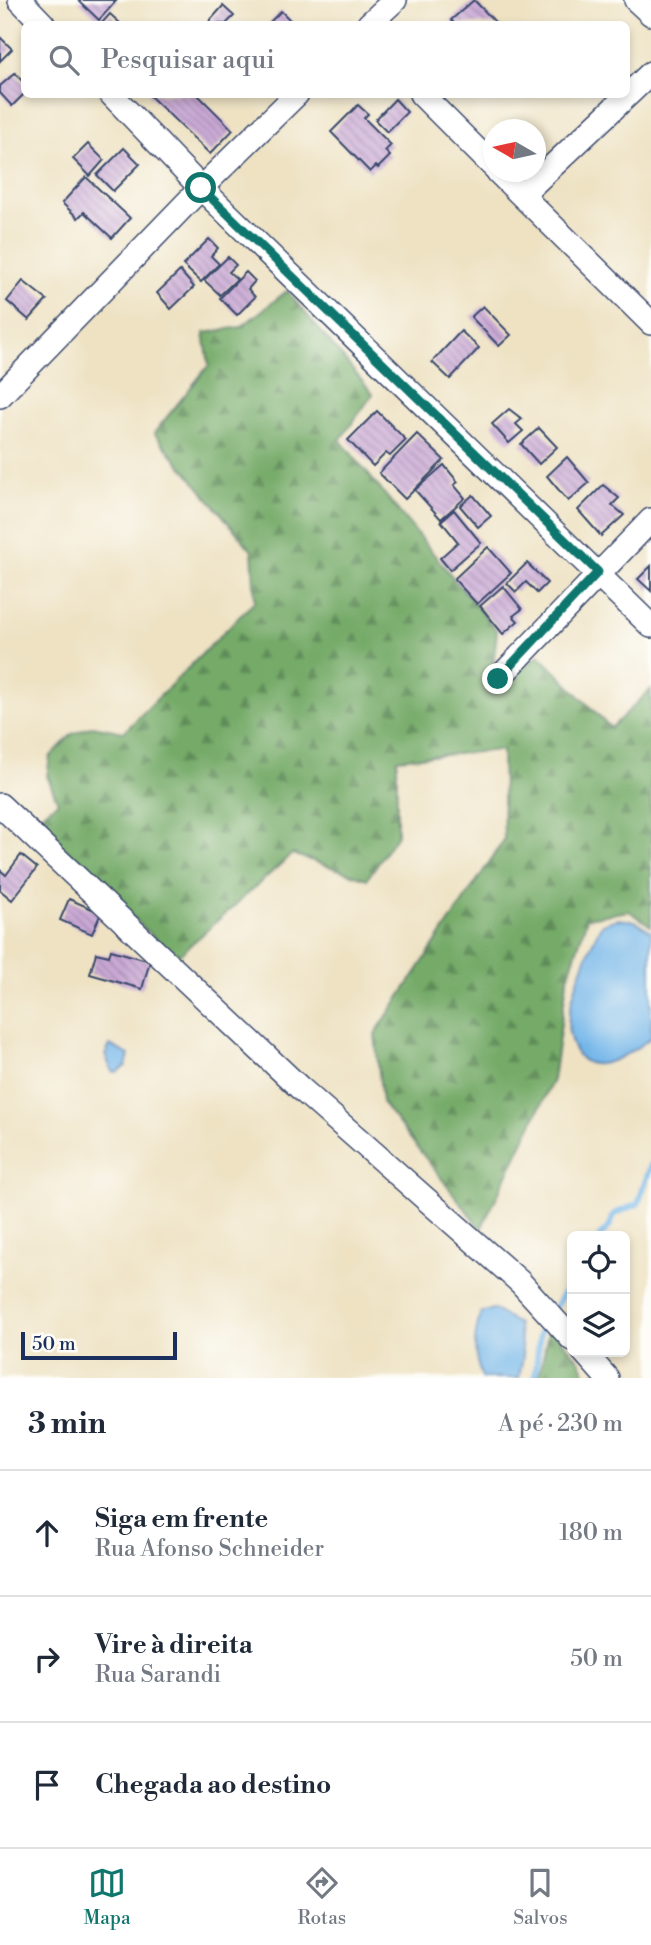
<!DOCTYPE html>
<html lang="pt">
<meta charset="utf-8">
<style>
:root{--surface:#fff;--page:#f2f2f3;--text:#1f2937;--muted:#747a83;--line:#e0e1e3;--accent:#0f766e}
body{margin:0;font-family:"Libre Bodoni",serif;background:var(--page);color:var(--text)}
.controls{position:absolute;right:21px;bottom:21px;display:grid;overflow:hidden;border-radius:10px;box-shadow:0 4px 10px #0003}
.controls button{width:63px;height:63px;display:grid;place-items:center;padding:0;border:0;border-bottom:2px solid var(--line);background:var(--surface);color:var(--text);font:35px sans-serif}
.compass{position:absolute;left:483px;top:119px;width:63px;height:63px;border-radius:50%;background:var(--surface);box-shadow:0 4px 10px #0003;rotate:279deg}
.scale{position:absolute;left:21px;bottom:18px;width:156px;box-sizing:border-box;padding-left:7px;border:4px solid #1b2f5e;border-top:0;font-size:19px;line-height:24px;white-space:nowrap;color:#1b2f5e;-webkit-text-stroke:5px #fdfcf7;paint-order:stroke}
.stop{position:absolute;width:21px;height:21px;margin:-16px;border:5px solid #0f766e;border-radius:50%;background:#fff}
.stop.end{background:#0f766e;border-color:#fff;box-shadow:0 2px 7px #0008}
.list{margin:0;padding:0;list-style:none}
h2{display:flex;justify-content:space-between;align-items:center;height:91px;margin:0;padding:0 28px;font-size:30px}
h2 small{font-size:23px;font-weight:400;color:var(--muted)}
.list li{display:grid;grid-template-columns:46px 1fr auto;gap:21px;align-items:center;box-sizing:border-box;height:126px;padding:0 28px;border-top:2px solid var(--line)}
.list b{display:block;font-size:26px;white-space:nowrap}
.list p{margin:0;font-size:23px;white-space:nowrap;color:var(--muted)}
.list em{font-size:23px;font-style:normal;color:var(--muted)}
.icon{flex:none;width:38px;height:38px;fill:none;stroke:currentColor;stroke-width:2;stroke-linecap:round;stroke-linejoin:round}
.map{position:relative;flex:none;width:651px;height:1378px;overflow:hidden}
.search{position:absolute;background:var(--surface);box-shadow:0 4px 10px #0003;left:21px;right:21px;top:21px;height:77px;display:flex;align-items:center;gap:18px;box-sizing:border-box;padding:0 24px;border-radius:10px;color:var(--muted);font-size:26px}
.sheet{height:469px;background:var(--surface)}
nav{display:flex;justify-content:space-around;align-items:center;box-sizing:border-box;height:98px;border-top:2px solid var(--line);background:var(--surface);font-size:19px;color:var(--muted)}
nav a{display:grid;justify-items:center;gap:4px}
nav .on{color:var(--accent)}
.map>svg:first-child{display:block}
.forest{fill:url(#forest-firs);stroke:#486c62;stroke-width:2}
.water{fill:#73b6e9;stroke:#4772a4;stroke-width:2}
.lines{fill:none;stroke-linecap:round;stroke-linejoin:round}
.stream{stroke:#73b6e9;stroke-width:6}
.building{fill:url(#building-back-hatch)}
.minor-casing{stroke:#3b4a6d;stroke-width:26}
.minor{stroke:#fff;stroke-width:23}
.route{stroke:#0f766e;stroke-width:9}
</style>
<div class="map">
<svg width="651" height="1378" viewBox="0 0 651 1378">
<defs>
<pattern id="forest-firs" width="22" height="20" patternUnits="userSpaceOnUse" patternTransform="scale(1.75)"><rect width="22" height="20" fill="#74aa67"/><path d="M5 1l3.5 6h-7zM16 11l3.5 6h-7z" fill="#5e8b58"/></pattern>
<pattern id="building-back-hatch" width="6" height="6" patternUnits="userSpaceOnUse" patternTransform="scale(1.75)"><rect width="6" height="6" fill="#caa9d5"/><path d="M-1 5l2 2M0 0l6 6M5-1l2 2" fill="none" stroke="#a38ab0"/></pattern>
</defs>
<rect width="100%" height="100%" fill="#fdfcf7"/>
<filter id="ink" filterUnits="userSpaceOnUse"><feTurbulence type="fractalNoise" baseFrequency=".0143" numOctaves="2"/><feDisplacementMap in="SourceGraphic" scale="14" xChannelSelector="R" yChannelSelector="G"/><feConvolveMatrix kernelMatrix="1 2 1 2 8 2 1 2 1" color-interpolation-filters="sRGB"/></filter>
<filter id="wash" filterUnits="userSpaceOnUse"><feTurbulence type="fractalNoise" baseFrequency=".00686" numOctaves="4" result="noise"/><feDisplacementMap in="SourceGraphic" scale="28" xChannelSelector="R" yChannelSelector="G"/><feGaussianBlur stdDeviation="1.57" result="paint"/><feColorMatrix in="noise" values="0 0 0 0 0 0 0 0 0 0 0 0 0 0 0 0 0 1.4 0 .05"/><feComposite in="paint" operator="in"/></filter>
<g filter="url(#wash)">
<rect width="100%" height="100%" fill="#eee2c3"/>
<g class="forest">
<polygon points="287,291 373,394 340,440 497,631 490,695 539,655 611,728 651,689 651,926 629,911 587,918 567,981 553,1080 481,1229 382,1102 375,1034 504,840 502,750 397,759 397,835 367,879 292,854 176,958 31,822 58,802 47,776 50,757 72,734 93,726 124,732 255,601 252,551 154,433 209,365 204,333 241,327"/>
<polygon points="549,1327 579,1360 588,1378 539,1378"/>
</g>
<g class="water">
<path d="M617 919 635 921 651 931V1038C623 1058 579 1088 569 1032 564 1008 590 945 602 924Z"/>
<polygon points="110,1045 129,1055 126,1066 117,1072 112,1071 105,1055"/>
<path d="M493 1309 518 1324 523 1358 519 1378H482C473 1355 473 1336 481 1313Z"/>
</g>
<g class="lines">
<g class="stream">
<polyline points="600,1236 610,1226 614,1214 638,1204 651,1165"/>
<polyline points="553,1310 572,1279"/>
<polyline points="535,1378 540,1332 547,1320"/>
</g>
</g>
<g id="blocks">
<g class="building">
<polygon points="78,0 117,0 99,20"/>
<polygon points="474,0 497,24 455,24 451,20"/>
<polygon points="223,6 234,16 226,24 207,24"/>
<polygon points="281,11 294,24 268,24"/>
<polygon points="110,14 121,24 101,24"/>
<polygon points="0,37 12,49 0,61"/>
<polygon points="15,73 24,83 24,94 12,106 0,93 0,86"/>
<polygon points="148,94 197,94 233,130 210,154"/>
<polygon points="395,99 407,112 387,132 375,120"/>
<polygon points="358,105 368,114 364,118 391,145 385,151 390,156 378,168 376,166 370,172 331,132"/>
<polygon points="88,144 104,160 90,176 73,159"/>
<polygon points="124,148 140,164 113,191 97,175"/>
<polygon points="86,177 130,218 112,238 84,212 78,218 62,203"/>
<polygon points="209,239 218,248 211,256 219,264 201,282 183,265"/>
<polygon points="228,257 236,265 229,272 237,279 220,295 204,280"/>
<polygon points="180,271 194,287 171,309 157,293"/>
<polygon points="246,272 255,281 248,289 255,297 237,315 220,298"/>
<polygon points="23,281 47,300 29,320 7,301"/>
<polygon points="483,306 511,335 499,346 471,317"/>
<polygon points="461,331 479,348 450,379 432,362"/>
<polygon points="509,409 522,419 516,424 523,431 509,443 492,424"/>
<polygon points="377,411 406,440 390,456 386,453 373,466 348,440"/>
<polygon points="539,428 557,447 539,464 521,444"/>
<polygon points="417,434 444,460 405,499 379,473"/>
<polygon points="567,457 589,483 568,501 547,476"/>
<polygon points="444,465 458,482 454,485 465,498 441,519 415,490"/>
<polygon points="603,485 619,498 612,505 624,515 601,536 578,510"/>
<polygon points="473,495 491,516 478,527 460,506"/>
<polygon points="454,510 481,543 450,570 440,558 458,542 441,521"/>
<polygon points="488,547 511,573 477,604 454,579"/>
<polygon points="527,563 547,583 537,593 526,582 516,592 507,583"/>
<polygon points="651,566 651,591 638,579"/>
<polygon points="503,586 522,609 513,616 518,621 503,634 480,606"/>
<polygon points="21,855 37,868 12,900 0,890 0,870 6,875"/>
<polygon points="69,899 101,913 92,934 60,920"/>
<polygon points="111,950 150,961 142,989 90,974 96,953 109,956"/>
</g>
</g>
</g>
<g filter="url(#ink)">
<use href="#blocks" fill-opacity="0" stroke="#3b4a6d" stroke-width="2"/>
<g class="lines">
<g class="minor-casing">
<g id="minor">
<polyline points="20,0 43,24"/>
<polyline points="636,0 651,14"/>
<polyline points="369,24 395,0"/>
<polyline points="111,94 201,188 651,626"/>
<polyline points="421,94 494,167"/>
<polyline points="498,172 651,323"/>
<polyline points="522,195 651,73"/>
<polyline points="0,396 201,188 297,94"/>
<polyline points="498,679 651,520"/>
<polyline points="0,805 300,1088 520,1282 572,1339"/>
<polyline points="584,1352 607,1378"/>
</g>
</g>
<use href="#minor" class="minor"/>
</g>
</g>
<g class="lines" filter="url(#ink)">
<polyline class="route" points="201,188 598,572 498,679"/>
</g>
</svg>
<div class="controls">
<button><svg class="icon" aria-label="locate" viewBox="0 0 24 24"><circle cx="12" cy="12" r="6"/><path d="M12 2v4M12 18v4M2 12h4M18 12h4"/></svg></button>
<button><svg class="icon" aria-label="layers" viewBox="0 0 24 24"><path d="M12 4l9 5-9 5-9-5zM3 14l9 5 9-5"/></svg></button>
</div>
<svg class="compass" viewBox="-18 -18 36 36"><path d="M0-13l5 13h-10z" fill="#e53935"/><path d="M0 13l5-13h-10z" fill="#747a83"/></svg>
<div class="scale">50 m</div>
<div class="stop" style="left:201px;top:188px"></div>
<div class="stop end" style="left:498px;top:679px"></div>
<div class="search"><svg class="icon" aria-label="search" viewBox="0 0 24 24"><circle cx="10" cy="10" r="6"/><path d="M15 15l6 6"/></svg>Pesquisar aqui</div>
</div>
<section class="sheet">
<h2>3 min<small>A pé · 230 m</small></h2>
<ul class="list">
<li><svg class="icon" aria-label="ahead" viewBox="0 0 24 24"><path d="M12 20V5M6 11l6-6 6 6"/></svg><div><b>Siga em frente</b><p>Rua Afonso Schneider</p></div><em>180 m</em></li>
<li><svg class="icon" aria-label="right" viewBox="0 0 24 24"><path d="M7 20v-9h11M14 6l5 5-5 5"/></svg><div><b>Vire à direita</b><p>Rua Sarandi</p></div><em>50 m</em></li>
<li><svg class="icon" aria-label="arrive" viewBox="0 0 24 24"><path d="M6 21V4h12l-3 4 3 4H6"/></svg><div><b>Chegada ao destino</b></div></li>
</ul>
</section>
<nav>
<a class="on"><svg class="icon" aria-label="map" viewBox="0 0 24 24"><path d="M3 6l6-2 6 2 6-2v14l-6 2-6-2-6 2zM9 4v14M15 6v14"/></svg>Mapa</a>
<a><svg class="icon" aria-label="directions" viewBox="0 0 24 24"><path d="M12 3l9 9-9 9-9-9zM9 14v-3h6M13 9l2 2-2 2"/></svg>Rotas</a>
<a><svg class="icon" aria-label="saved" viewBox="0 0 24 24"><path d="M7 4h10v16l-5-4-5 4z"/></svg>Salvos</a>
</nav>
